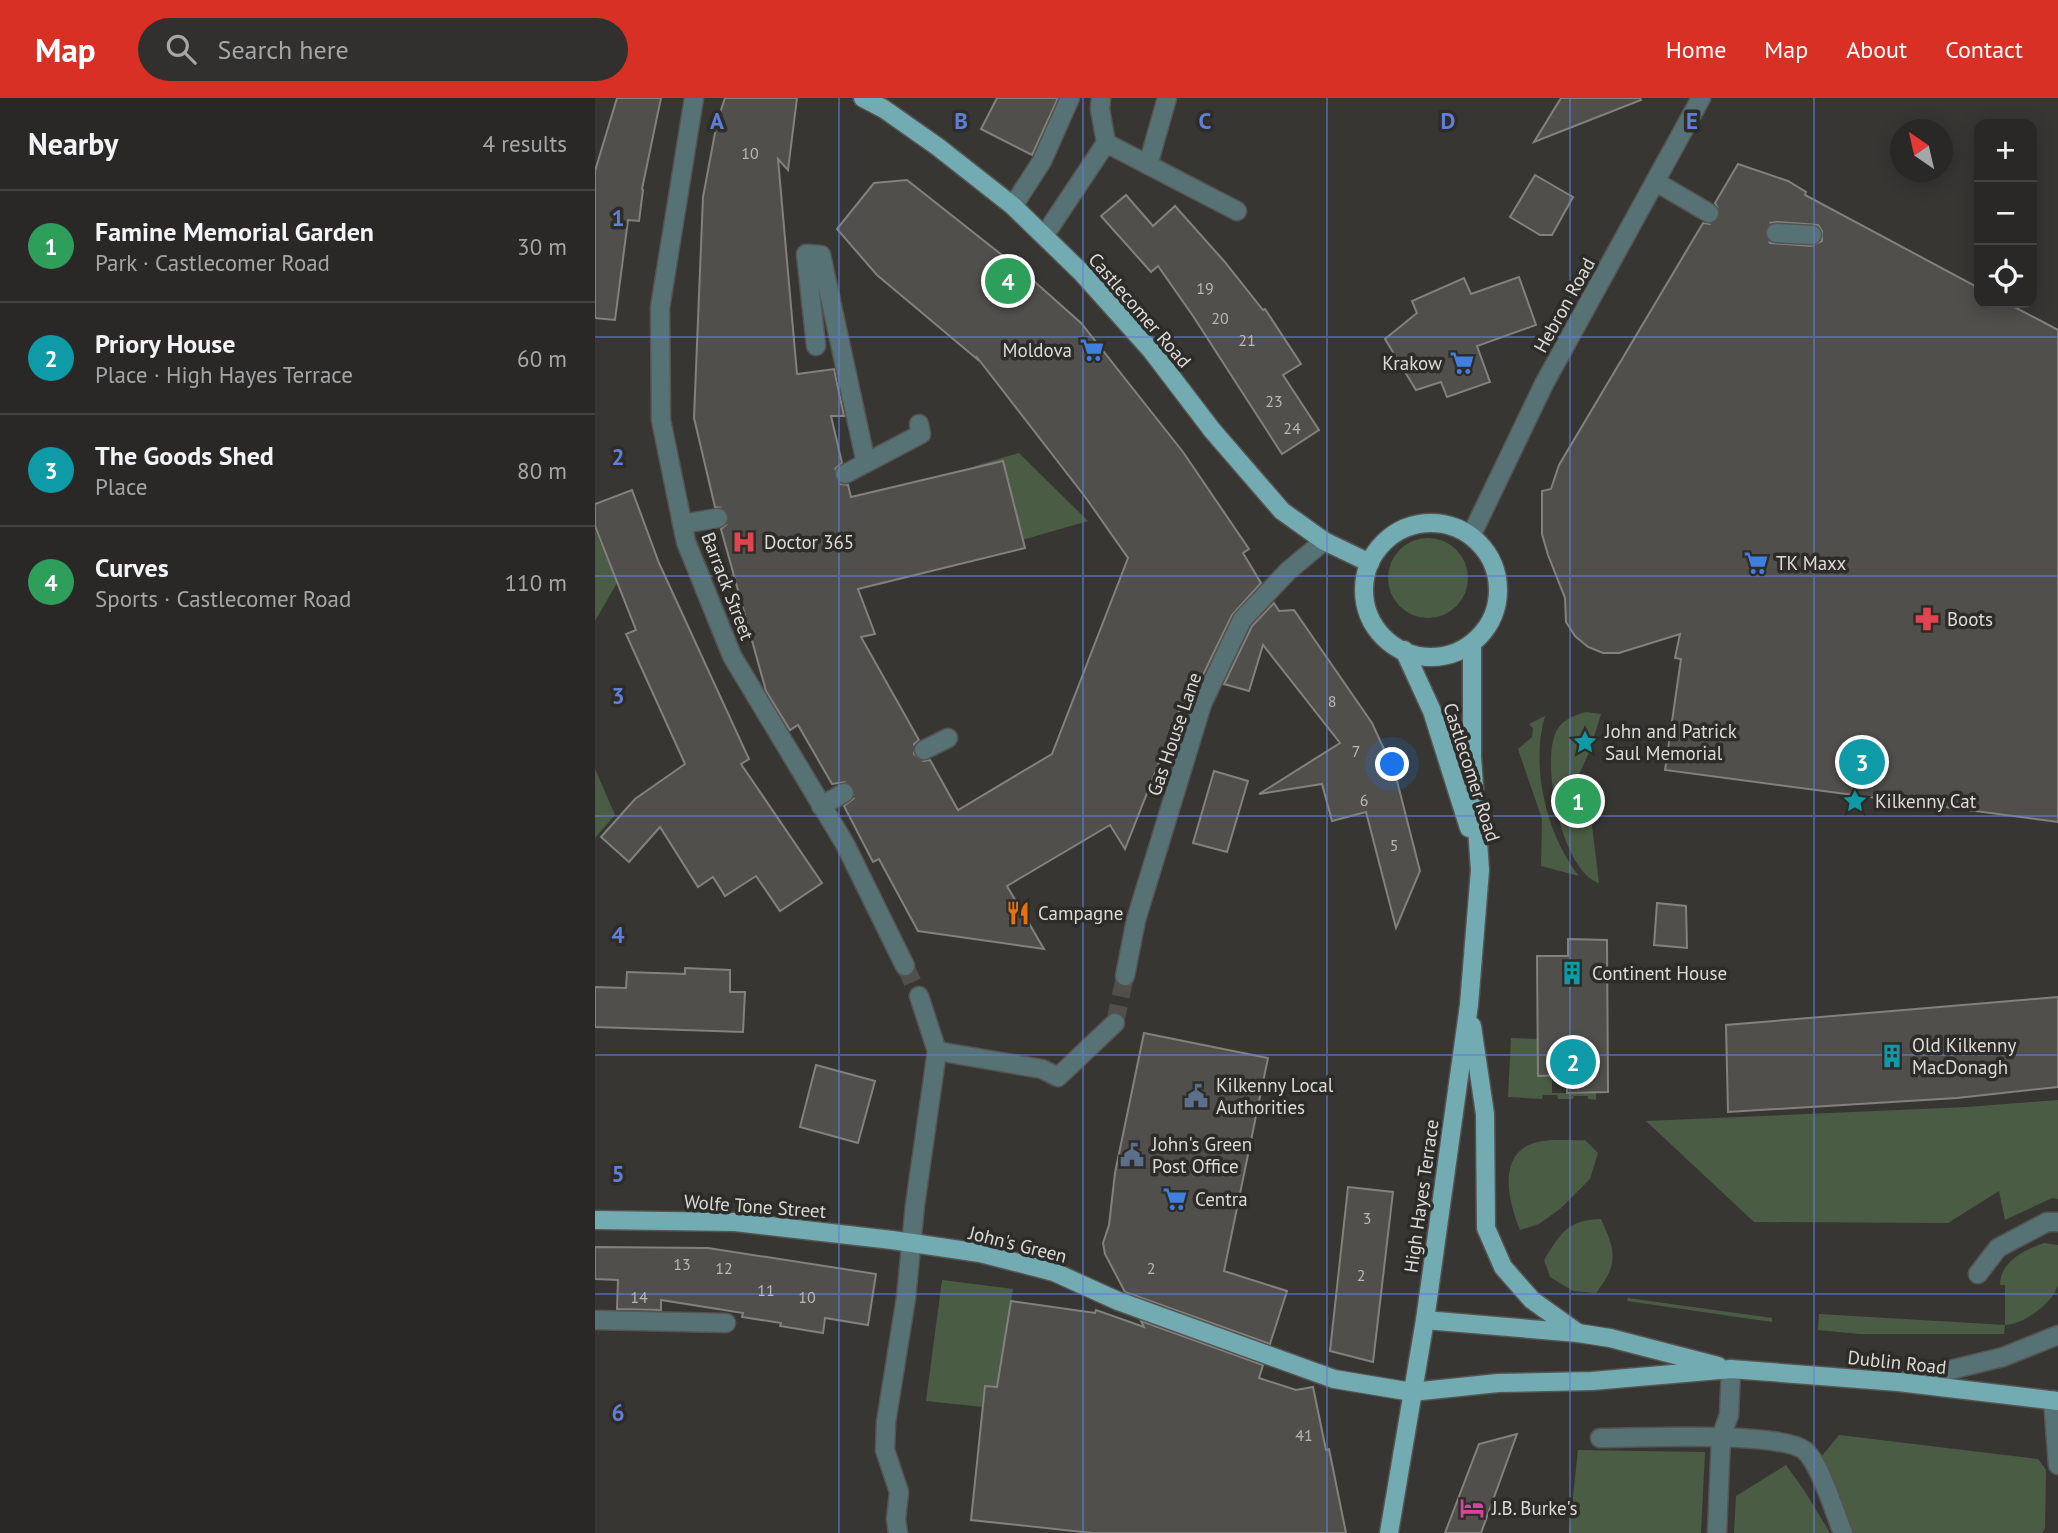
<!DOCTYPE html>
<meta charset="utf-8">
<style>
:root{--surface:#2a2826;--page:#32302e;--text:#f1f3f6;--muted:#a5a6a7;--line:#464443;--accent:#d93025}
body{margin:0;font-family:"PT Sans",sans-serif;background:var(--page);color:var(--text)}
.controls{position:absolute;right:21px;top:21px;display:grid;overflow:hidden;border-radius:14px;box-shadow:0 4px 18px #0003}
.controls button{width:63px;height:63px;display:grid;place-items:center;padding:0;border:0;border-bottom:2px solid var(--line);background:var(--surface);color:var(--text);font:35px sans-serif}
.compass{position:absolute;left:1295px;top:21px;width:63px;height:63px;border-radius:50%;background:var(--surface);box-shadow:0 4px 18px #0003;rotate:326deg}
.you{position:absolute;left:798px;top:667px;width:24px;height:24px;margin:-18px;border:5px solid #fff;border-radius:50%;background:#1a73e8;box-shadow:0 0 0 10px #1a73e833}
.badge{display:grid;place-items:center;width:46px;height:46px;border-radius:50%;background:var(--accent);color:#fff;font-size:23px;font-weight:700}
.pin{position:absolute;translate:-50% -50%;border:4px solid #fff;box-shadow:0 2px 7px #0006}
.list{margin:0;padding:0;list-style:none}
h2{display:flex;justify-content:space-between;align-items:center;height:91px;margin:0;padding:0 28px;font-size:30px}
h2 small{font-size:23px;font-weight:400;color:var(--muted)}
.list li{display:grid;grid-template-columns:46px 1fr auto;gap:21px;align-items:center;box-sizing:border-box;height:112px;padding:0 28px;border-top:2px solid var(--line)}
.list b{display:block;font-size:26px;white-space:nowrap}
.list p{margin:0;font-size:23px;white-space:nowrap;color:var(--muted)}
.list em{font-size:23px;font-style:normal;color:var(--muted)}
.icon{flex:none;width:38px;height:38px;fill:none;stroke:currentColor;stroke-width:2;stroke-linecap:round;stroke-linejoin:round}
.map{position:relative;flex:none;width:1463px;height:1435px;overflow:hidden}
header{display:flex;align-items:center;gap:42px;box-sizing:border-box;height:98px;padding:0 35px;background:var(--accent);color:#fff}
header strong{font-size:33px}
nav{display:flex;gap:38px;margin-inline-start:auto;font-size:24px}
.search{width:490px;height:63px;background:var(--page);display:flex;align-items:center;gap:18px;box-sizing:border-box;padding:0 24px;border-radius:38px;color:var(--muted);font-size:26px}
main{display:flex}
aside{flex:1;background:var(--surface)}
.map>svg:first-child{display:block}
.green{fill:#4b5c44}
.building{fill:#514f4b;stroke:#83817d;stroke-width:2;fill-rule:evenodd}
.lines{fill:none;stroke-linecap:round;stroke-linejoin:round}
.minor-tunnel{stroke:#514f4c;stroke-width:18;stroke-dasharray:18 9;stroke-linecap:butt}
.minor-casing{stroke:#565451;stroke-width:21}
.major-casing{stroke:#565451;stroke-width:21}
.minor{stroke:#577275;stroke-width:18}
.major{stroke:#72abb1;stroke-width:18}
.grid{fill:none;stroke:#607fd8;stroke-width:2;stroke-opacity:0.55}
.labels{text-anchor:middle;stroke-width:7;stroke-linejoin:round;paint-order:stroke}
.number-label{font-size:16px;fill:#b9b8b5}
.street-label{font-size:19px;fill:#dcdbd8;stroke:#2e2c29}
.poi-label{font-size:19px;fill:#dcdbd8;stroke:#2e2c29;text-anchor:start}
.grid-label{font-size:23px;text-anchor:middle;font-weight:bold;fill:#607fd8;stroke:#2e2c29;stroke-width:7;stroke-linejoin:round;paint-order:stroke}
</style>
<header>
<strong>Map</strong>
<div class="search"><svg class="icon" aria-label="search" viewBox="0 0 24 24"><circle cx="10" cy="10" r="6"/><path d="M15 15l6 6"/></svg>Search here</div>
<nav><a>Home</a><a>Map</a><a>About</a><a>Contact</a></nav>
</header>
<main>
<aside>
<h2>Nearby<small>4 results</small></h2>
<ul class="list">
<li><span class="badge" style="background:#2e9e5b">1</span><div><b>Famine Memorial Garden</b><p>Park · Castlecomer Road</p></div><em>30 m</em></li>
<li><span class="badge" style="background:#0f9aa8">2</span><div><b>Priory House</b><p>Place · High Hayes Terrace</p></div><em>60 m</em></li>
<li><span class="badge" style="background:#0f9aa8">3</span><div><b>The Goods Shed</b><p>Place</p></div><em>80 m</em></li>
<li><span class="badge" style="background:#2e9e5b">4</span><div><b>Curves</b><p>Sports · Castlecomer Road</p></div><em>110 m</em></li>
</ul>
</aside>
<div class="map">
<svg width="1463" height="1435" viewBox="0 0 1463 1435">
<rect width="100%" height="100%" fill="#383633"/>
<g class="green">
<polygon points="424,355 493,423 403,449 380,368"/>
<polygon points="0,432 22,485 0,523"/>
<circle cx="833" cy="480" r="40"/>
<path d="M991 614 1006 616 995 652 981 683 996 693 1009 697 999 718 997 728 1004 785C967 773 947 669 960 636 965 623 979 617 991 614Z"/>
<path d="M950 618C935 669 952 738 984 778L946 768 947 721 923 651 937 639 938 630 934 626Z"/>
<polygon points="0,671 20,717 0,740"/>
<polygon points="916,940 943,941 943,977 957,977 957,995 1001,995 1001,1002 993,1001 993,998 979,998 978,1001 963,1001 962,997 948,997 947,1001 913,999"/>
<polygon points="1463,1002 1463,1101 1457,1100 1410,1122 1404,1093 1353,1125 1159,1124 1051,1023 1372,1009"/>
<path d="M990 1042 1003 1055 995 1081 965 1111 944 1126 925 1132C914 1105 901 1057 939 1045 954 1040 975 1043 990 1042Z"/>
<path d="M1006 1121C1021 1154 1024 1165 1001 1195L978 1193 955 1179 949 1162C966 1135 972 1122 1006 1121Z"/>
<path d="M1449 1145 1463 1147C1463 1159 1463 1176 1463 1187 1457 1206 1429 1226 1410 1227L1409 1236H1265L1223 1232 1224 1216 1410 1227V1187H1405C1405 1164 1429 1152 1449 1145Z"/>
<polygon points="347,1182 418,1191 402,1289 390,1288 388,1309 331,1303"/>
<polygon points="1033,1200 1177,1220 1177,1224 1032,1203"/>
<polygon points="1244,1337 1443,1361 1451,1372 1450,1430 1447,1435 1253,1435 1226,1359"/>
<polygon points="983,1352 1110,1354 1106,1435 974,1435"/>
<polygon points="1191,1367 1209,1392 1235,1435 1139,1435 1141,1398"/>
</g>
<g class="building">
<polygon points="22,0 66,0 47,91 48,92 44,123 33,122 20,222 0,220 0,73"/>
<polygon points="130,0 202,0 193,72 183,61 202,276 239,271 249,318 236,318 247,365 240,371 240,382 245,386 253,387 256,399 408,363 430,450 263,491 280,536 266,539 324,642 319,646 319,656 328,663 335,662 363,712 457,656 533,460 491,400 381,258 382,261 282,177 242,131 279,85 312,82 431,176 486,225 588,354 654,451 648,455 666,485 637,517 607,579 599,576 530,751 515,727 412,788 449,851 323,833 284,761 278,764 249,708 259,700 258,689 250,684 237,686 203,627 195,632 171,593 126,431 133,425 134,417 128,410 120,409 99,320 108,99 122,24"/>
<polygon points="402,0 463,0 437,57 386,31"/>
<polygon points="966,0 1045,0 1046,2 939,44"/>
<path d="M1143 66 1193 83 1211 94 1210 97 1384 190V205H1412L1463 232V724L1070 672 1086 561 1080 560 1085 536 1024 555H1008L993 549 980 538 971 524 970 500 953 457 947 436V393L956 391 964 367 1108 125 1115 126 1123 121 1125 114 1120 105ZM1182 124 1223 127 1227 133V143L1216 148 1175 145 1171 139 1170 134 1175 125Z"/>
<polygon points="940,77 978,99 957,137 945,137 915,119"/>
<polygon points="531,97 558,128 580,108 629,163 668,212 670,211 706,266 688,277 724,332 687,356 598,218 563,168 556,174 506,118"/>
<polygon points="924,179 941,227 882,248 895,284 852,299 846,284 821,292 790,241 822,215 817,203 869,180 876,196"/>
<polygon points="37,392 64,465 154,661 146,666 227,785 185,813 161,778 130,798 118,779 103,789 65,729 34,764 6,739 40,701 90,666 31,536 41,532 0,428 0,406"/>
<polygon points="679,505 684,513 699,512 777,625 800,675 825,773 801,830 771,714 737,723 727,686 664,696 745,645 668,547 654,593 629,586 657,528"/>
<polygon points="619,673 653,683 632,754 598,745"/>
<polygon points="1062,805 1091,808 1092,850 1059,847"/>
<polygon points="973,841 1012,842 1013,994 972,995 972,977 943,978 942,858 973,858"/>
<polygon points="90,870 135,872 135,894 150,894 148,934 0,929 0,889 31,890 32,874 90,876"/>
<polygon points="1463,899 1463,989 1362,1000 1133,1014 1131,927"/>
<polygon points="549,935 673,960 629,1173 692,1193 675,1246 530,1194 510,1156 508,1145 514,1127 520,1075"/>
<polygon points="221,967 280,983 263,1045 205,1029"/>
<polygon points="753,1089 798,1094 778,1264 735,1253"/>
<polygon points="0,1149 113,1150 281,1176 273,1227 230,1220 228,1235 185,1228 186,1225 147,1219 148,1215 66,1202 66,1212 22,1211 23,1182 0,1181"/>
<polygon points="416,1203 500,1215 501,1212 549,1229 546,1223 668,1267 664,1280 701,1292 718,1289 731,1352 734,1351 751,1435 497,1435 376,1422 390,1288 402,1289"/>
<polygon points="922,1336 886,1435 850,1435 884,1346"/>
</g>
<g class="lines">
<g class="minor-tunnel">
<polyline points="1114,115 1144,132 1181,135"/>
<polyline points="1144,132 1164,164 1463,322"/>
<polyline points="123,420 250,376"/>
<polyline points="249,695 329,652"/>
<polyline points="310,868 324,898"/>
<polyline points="520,925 530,878"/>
</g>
<g class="minor-casing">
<g id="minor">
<polyline points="99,0 65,210 66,322 91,444 137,558 250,746 310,868"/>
<polyline points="506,0 505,11 511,45"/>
<polyline points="553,67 572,0"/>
<polyline points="1061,84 1114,115"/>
<polyline points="418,108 447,63 475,0"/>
<polyline points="1181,135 1217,137"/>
<polyline points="449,138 511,45 642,113"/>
<polyline points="221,248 211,156 226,157 271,365"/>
<polyline points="250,376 326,336 324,326"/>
<polyline points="87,426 123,420"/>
<polyline points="876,438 949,286 1106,0"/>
<polyline points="329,652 353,640"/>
<polyline points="226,708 249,695"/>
<polyline points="530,878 541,822 607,606 647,522 693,473 729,443"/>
<polyline points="342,953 447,971 463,979 520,925"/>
<polyline points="1383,1176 1403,1150 1452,1124 1463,1124"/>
<polyline points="0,1222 131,1225"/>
<polyline points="1306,1284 1408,1259 1463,1237"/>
<polyline points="1458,1302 1463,1367"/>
<path d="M1005 1340C1044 1340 1182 1333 1209 1352 1225 1364 1240 1416 1248 1435"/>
<polyline points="303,1435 301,1421 304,1394 290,1352 291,1324 311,1200 320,1107 342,953 324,898"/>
<polyline points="1122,1435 1126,1339 1134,1317 1136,1271"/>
</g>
</g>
<g class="major-casing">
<g id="major">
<polyline points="268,0 289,11 343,49 418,108 487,175 556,252 617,332 687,413 729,443 775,465"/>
<circle cx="836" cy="492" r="67"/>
<polyline points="809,552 837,613 874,730"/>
<polyline points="877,928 890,1016 891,1130 908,1169 937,1202 983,1235"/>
<polyline points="0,1122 140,1124 297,1142 385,1155 459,1174 523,1203 739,1281 817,1294 903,1285 997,1283 1136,1271 1303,1284 1463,1303"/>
<polyline points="830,1222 983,1235 1015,1240 1123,1268"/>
<polyline points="794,1435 830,1222 874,907 885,772 877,659 877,545"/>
</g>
</g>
<use href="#minor" class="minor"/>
<use href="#major" class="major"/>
</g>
<path class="grid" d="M244 0V1435M488 0V1435M732 0V1435M975 0V1435M1219 0V1435M0 239H1463M0 478H1463M0 718H1463M0 957H1463M0 1196H1463"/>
<defs>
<g id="supermarket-bare" transform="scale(1.89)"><path d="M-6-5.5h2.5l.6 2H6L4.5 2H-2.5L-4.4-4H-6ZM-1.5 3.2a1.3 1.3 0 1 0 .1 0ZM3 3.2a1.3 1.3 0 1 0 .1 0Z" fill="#3f7fe0" stroke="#2e2c29" stroke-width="2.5" paint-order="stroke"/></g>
<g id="hospital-bare" transform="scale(1.89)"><path d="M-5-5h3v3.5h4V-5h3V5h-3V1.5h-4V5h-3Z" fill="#e0444e" stroke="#2e2c29" stroke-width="2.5" paint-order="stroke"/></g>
<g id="pharmacy-bare" transform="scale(1.89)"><path d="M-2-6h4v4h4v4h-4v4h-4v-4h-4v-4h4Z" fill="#e0444e" stroke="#2e2c29" stroke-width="2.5" paint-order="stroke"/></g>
<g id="sight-bare" transform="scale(1.89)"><path d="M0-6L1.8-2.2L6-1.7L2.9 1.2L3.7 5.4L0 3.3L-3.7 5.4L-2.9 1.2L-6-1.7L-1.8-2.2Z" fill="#0f9aa8" stroke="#2e2c29" stroke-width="2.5" paint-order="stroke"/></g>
<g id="restaurant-bare" transform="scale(1.89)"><path d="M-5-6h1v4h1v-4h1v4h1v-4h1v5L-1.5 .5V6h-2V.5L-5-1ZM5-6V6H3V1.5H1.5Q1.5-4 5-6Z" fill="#e8710a" stroke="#2e2c29" stroke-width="2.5" paint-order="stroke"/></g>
<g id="building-bare" transform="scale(1.89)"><path d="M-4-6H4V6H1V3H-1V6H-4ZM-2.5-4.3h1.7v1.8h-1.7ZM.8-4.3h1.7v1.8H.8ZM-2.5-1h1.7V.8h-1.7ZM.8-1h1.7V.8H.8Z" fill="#0f9aa8" stroke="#2e2c29" stroke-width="2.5" paint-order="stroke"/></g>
<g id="civic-bare" transform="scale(1.89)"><path d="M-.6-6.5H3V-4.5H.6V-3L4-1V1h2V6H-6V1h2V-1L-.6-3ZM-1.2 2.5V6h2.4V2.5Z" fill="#5c6f8a" stroke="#2e2c29" stroke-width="2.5" paint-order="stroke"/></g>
<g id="hotel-bare" transform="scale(1.89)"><path d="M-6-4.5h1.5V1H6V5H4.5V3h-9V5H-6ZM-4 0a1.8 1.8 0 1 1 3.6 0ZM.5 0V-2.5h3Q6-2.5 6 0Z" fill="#d1479c" stroke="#2e2c29" stroke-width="2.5" paint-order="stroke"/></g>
</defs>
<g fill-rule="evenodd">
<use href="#supermarket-bare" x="497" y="252"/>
<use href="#supermarket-bare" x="867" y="265"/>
<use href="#hospital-bare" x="149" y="444"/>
<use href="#supermarket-bare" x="1161" y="465"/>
<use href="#pharmacy-bare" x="1332" y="521"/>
<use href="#sight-bare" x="990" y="644"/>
<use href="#sight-bare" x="1260" y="703"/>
<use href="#restaurant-bare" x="423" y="815"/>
<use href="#building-bare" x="977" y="875"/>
<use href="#building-bare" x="1297" y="958"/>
<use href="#civic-bare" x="601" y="998"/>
<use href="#civic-bare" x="537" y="1057"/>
<use href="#supermarket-bare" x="580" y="1101"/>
<use href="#hotel-bare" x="877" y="1410"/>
</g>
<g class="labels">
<g class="number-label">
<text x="155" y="61">10</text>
<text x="610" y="196">19</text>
<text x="625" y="226">20</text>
<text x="652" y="248">21</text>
<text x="679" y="309">23</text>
<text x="697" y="336">24</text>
<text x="737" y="609">8</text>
<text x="761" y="659">7</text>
<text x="769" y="708">6</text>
<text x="799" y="753">5</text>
<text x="772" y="1126">3</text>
<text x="87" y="1172">13</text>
<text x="129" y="1176">12</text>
<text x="556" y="1176">2</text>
<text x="766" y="1183">2</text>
<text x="171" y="1198">11</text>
<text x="44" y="1205">14</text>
<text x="212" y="1205">10</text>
<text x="709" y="1343">41</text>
</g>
<g class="street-label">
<text transform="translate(969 207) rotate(-61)" y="7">Hebron Road</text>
<text transform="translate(545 212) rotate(49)" y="7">Castlecomer Road</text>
<text transform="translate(133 488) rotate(69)" y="7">Barrack Street</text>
<text transform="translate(579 636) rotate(-71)" y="7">Gas House Lane</text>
<text transform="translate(877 674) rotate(72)" y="7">Castlecomer Road</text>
<text transform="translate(826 1098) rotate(-82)" y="7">High Hayes Terrace</text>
<text transform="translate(160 1108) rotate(4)" y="7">Wolfe Tone Street</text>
<text transform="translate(423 1146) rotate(14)" y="7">John's Green</text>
<text transform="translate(1302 1264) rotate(6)" y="7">Dublin Road</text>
</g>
<g class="poi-label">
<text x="477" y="259" text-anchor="end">Moldova</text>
<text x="847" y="272" text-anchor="end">Krakow</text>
<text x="169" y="451">Doctor 365</text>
<text x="1181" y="472">TK Maxx</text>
<text x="1352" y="528">Boots</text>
<text x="1010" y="640">John and Patrick<tspan x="1010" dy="22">Saul Memorial</tspan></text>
<text x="1280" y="710">Kilkenny Cat</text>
<text x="443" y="822">Campagne</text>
<text x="997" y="882">Continent House</text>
<text x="1317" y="954">Old Kilkenny<tspan x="1317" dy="22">MacDonagh</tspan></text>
<text x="621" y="994">Kilkenny Local<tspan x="621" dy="22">Authorities</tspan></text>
<text x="557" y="1053">John's Green<tspan x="557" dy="22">Post Office</tspan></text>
<text x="600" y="1108">Centra</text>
<text x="897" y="1417">J.B. Burke's</text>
</g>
</g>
<g class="grid-label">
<text x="122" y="31">A</text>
<text x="366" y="31">B</text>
<text x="610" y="31">C</text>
<text x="853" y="31">D</text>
<text x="1097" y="31">E</text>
<text x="23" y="128">1</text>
<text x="23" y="367">2</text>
<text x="23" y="606">3</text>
<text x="23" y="845">4</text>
<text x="23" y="1084">5</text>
<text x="23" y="1323">6</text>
</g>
</svg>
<div class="controls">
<button>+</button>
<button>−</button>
<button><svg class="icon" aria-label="locate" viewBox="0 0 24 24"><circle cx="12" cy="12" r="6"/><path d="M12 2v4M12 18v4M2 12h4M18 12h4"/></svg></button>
</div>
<svg class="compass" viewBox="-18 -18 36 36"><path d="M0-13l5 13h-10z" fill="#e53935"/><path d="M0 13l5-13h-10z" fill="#a5a6a7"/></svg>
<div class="you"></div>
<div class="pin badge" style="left:983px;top:703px;background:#2e9e5b">1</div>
<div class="pin badge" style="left:978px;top:964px;background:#0f9aa8">2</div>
<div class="pin badge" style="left:1267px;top:664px;background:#0f9aa8">3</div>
<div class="pin badge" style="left:413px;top:183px;background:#2e9e5b">4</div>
</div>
</main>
